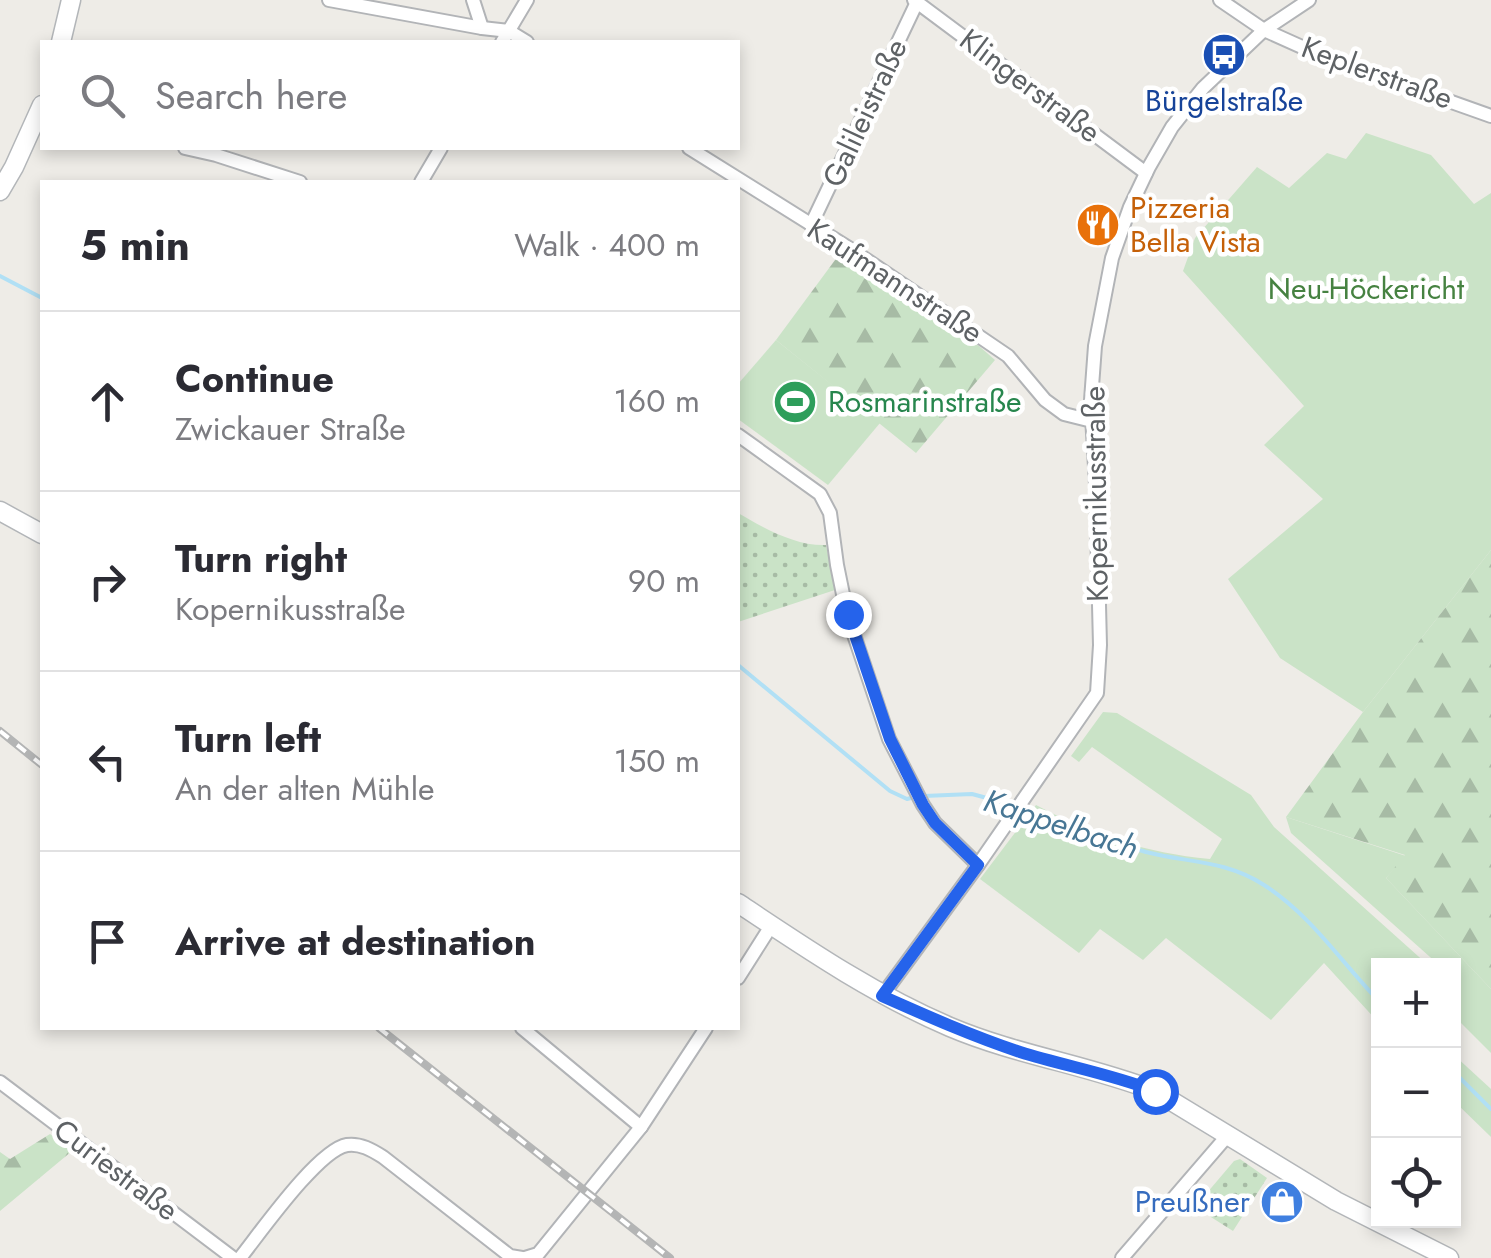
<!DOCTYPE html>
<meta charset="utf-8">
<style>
:root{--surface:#fff;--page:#f2f2f3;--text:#2b2b33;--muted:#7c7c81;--line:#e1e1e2}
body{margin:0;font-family:Jost,sans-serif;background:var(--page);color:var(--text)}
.controls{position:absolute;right:30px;bottom:30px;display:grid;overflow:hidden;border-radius:0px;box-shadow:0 5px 15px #0003}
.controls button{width:90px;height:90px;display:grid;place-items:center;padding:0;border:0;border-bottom:2px solid var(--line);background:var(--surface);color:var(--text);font:50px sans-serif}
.stop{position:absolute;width:30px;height:30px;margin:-22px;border:8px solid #2563eb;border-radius:50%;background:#fff}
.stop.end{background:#2563eb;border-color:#fff;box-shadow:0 2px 10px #0008}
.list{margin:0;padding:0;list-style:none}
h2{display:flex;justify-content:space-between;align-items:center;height:130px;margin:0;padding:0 40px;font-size:42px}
h2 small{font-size:32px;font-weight:400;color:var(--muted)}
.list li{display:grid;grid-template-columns:65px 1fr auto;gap:30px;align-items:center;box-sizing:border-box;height:180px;padding:0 40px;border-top:2px solid var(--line)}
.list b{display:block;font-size:38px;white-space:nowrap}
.list p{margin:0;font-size:32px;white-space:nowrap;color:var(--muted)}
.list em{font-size:32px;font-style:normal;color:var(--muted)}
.icon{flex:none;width:55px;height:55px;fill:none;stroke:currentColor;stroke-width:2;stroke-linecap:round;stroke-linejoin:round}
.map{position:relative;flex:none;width:1491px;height:1258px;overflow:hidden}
.search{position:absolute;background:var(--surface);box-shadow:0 5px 15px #0003;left:40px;top:40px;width:700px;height:110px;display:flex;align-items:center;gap:25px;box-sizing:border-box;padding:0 35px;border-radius:0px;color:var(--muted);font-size:38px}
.panel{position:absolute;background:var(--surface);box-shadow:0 5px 15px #0003;left:40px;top:180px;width:700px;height:850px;border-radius:0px}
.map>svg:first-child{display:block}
.green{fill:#cae3c7}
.forest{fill:url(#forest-firs)}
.park{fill:url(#park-dots)}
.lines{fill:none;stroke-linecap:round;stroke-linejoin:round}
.stream{stroke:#b1e0f5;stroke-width:4}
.street-casing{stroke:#b2b4b7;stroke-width:16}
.secondary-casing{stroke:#b3b6b9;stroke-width:21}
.street{stroke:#fff;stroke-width:12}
.secondary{stroke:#fff;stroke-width:18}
.rail-casing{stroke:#b4b5b5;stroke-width:8}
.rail{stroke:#fff;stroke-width:4;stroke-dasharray:11;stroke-linecap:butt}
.route{stroke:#2563eb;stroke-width:12}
.labels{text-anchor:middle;stroke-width:9;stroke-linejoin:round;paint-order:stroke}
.street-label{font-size:30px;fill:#5e6265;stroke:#fff}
.transit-label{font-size:30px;fill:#164399;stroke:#fff}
.food-label{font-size:30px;fill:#c56008;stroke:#fff;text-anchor:start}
.park-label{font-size:30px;fill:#468241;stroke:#fff}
.leisure-label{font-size:30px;fill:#27864d;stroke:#fff;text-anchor:start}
.shop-label{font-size:30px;fill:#366cbe;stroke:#fff;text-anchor:end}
.water-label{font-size:32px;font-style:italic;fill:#487795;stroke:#fff}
</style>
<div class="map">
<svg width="1491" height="1258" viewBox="0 0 1491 1258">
<defs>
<pattern id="forest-firs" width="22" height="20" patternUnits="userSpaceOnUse" patternTransform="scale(2.5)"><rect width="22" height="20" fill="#cae3c7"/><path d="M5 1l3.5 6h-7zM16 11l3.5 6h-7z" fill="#a7bba5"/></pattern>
<pattern id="park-dots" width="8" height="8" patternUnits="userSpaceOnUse" patternTransform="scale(2.5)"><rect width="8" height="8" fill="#cae3c7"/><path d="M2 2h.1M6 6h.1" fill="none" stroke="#a7bba5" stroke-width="1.8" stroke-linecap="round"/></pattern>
</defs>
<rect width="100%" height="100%" fill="#eeece7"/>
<g class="green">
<polygon points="1366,133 1431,155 1474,204 1491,193 1491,550 1363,712 1280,658 1228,579 1323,499 1264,445 1304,406 1183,271 1195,238 1257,167 1289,188 1327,153 1346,159"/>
<polygon points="776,340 880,423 828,485 738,419 738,384"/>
<path d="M1103 712 1117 713 1251 795 1274 827 1428 965 1378 966V1022L1324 963 1271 1020 1166 938 1143 960 1100 929 1079 953 980 879 1036 805C1093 835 1145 853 1210 859L1222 839 1092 747 1079 762 1071 756Z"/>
<polygon points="1286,817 1406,856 1386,878 1491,989 1491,1053 1459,1021 1459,984 1454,979 1454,966 1439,965 1291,833"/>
<polygon points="1454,1055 1491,1089 1491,1137 1454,1101"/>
</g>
<g class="forest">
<polygon points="838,256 979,346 995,360 916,453 776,340"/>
<polygon points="1491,550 1491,989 1386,878 1405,855 1286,817 1363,712"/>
<polygon points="50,1134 72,1151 0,1211 0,1152 10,1159"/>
</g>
<g class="park">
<path d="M738 513C764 528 795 546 826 545L835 590 738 622Z"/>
<polygon points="1240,1159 1267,1178 1233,1231 1195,1207 1234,1161"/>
</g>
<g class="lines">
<g class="stream">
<polyline points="0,276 42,298"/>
<polyline points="738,665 890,791 907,799 915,797"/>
<polyline points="924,796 972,794 1013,805"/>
<path d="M1022 809C1063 823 1104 840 1146 852 1189 863 1225 860 1264 885 1311 915 1341 962 1378 1000"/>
<polyline points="1454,1072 1491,1109"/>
</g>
<g class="street-casing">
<g id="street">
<polyline points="329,0 482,28 509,31 527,42"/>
<polyline points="473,0 482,28"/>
<polyline points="914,0 1146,173"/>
<polyline points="1220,0 1264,30 1322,56 1491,116"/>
<polyline points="502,42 527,0"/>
<polyline points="185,148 216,155 300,182"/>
<polyline points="689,148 852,250 1008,356 1045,400 1064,414 1092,421"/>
<polyline points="421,182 441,148"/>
<polyline points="811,225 918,0"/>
<polyline points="738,435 820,494 830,513 837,565 847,614 889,739 923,805 935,823 978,865"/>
<polyline points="738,978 771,926"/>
<polyline points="882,996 978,865 1097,693 1100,645 1096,484 1091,400 1095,346 1112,258 1130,207 1149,167 1172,127 1203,88 1264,30 1309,0"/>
<polyline points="522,1028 641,1127"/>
<polyline points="0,1082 233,1258"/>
<path d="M240 1258C260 1233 318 1150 347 1145 360 1143 372 1150 383 1157L510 1256 522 1258"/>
<polyline points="525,1258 538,1254 641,1127 706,1028"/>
<polyline points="1122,1258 1228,1135"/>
</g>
</g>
<g class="secondary-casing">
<g id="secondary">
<polyline points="61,42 71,0"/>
<polyline points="0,191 14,167 42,105"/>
<polyline points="0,511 42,534"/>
<path d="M738 903C807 949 873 994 950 1027 1016 1055 1088 1065 1155 1091L1336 1201 1449 1258"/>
</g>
</g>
<use href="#street" class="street"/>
<use href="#secondary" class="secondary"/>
<g class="rail-casing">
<g id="rail">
<polyline points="0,731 42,765"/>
<polyline points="379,1028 670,1258"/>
</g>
</g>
<use href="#rail" class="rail"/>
</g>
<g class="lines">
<path class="route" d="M848 614 890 739 923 805 935 823 978 865 882 996C927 1016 972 1036 1020 1052 1065 1066 1111 1074 1155 1091"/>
</g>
<defs>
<g id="bus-disc" transform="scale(2.25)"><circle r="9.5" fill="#1a4fb4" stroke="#fff"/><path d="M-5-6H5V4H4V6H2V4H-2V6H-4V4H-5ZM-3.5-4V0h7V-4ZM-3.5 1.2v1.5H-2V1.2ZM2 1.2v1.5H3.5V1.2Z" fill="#fff"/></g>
<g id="restaurant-disc" transform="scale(2.25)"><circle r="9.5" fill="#e8710a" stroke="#fff"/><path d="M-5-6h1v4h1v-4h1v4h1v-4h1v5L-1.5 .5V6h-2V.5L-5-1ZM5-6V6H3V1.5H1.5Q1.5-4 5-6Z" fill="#fff"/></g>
<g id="stadium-disc" transform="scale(2.25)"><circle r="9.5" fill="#2e9e5b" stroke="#fff"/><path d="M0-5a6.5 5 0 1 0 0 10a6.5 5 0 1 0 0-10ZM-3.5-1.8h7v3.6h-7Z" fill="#fff"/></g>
<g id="shop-disc" transform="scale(2.25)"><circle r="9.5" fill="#3f7fe0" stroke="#fff"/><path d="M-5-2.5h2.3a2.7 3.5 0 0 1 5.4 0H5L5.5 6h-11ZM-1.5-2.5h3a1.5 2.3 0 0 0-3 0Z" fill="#fff"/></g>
</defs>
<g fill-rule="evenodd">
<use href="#bus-disc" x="1224" y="55"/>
<use href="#restaurant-disc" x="1098" y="225"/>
<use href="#stadium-disc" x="795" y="402"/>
<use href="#shop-disc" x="1282" y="1202"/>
</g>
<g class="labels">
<g class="street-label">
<text transform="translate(1377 73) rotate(20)" y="10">Keplerstraße</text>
<text transform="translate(1030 86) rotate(37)" y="10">Klingerstraße</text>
<text transform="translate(865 113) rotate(-65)" y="10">Galileistraße</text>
<text transform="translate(895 281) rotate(33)" y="10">Kaufmannstraße</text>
<text transform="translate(1096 494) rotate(-91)" y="10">Kopernikusstraße</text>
<text transform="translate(116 1170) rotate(37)" y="10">Curiestraße</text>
</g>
<g class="transit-label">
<text x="1224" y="111">Bürgelstraße</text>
</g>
<g class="food-label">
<text x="1130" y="218">Pizzeria<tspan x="1130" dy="34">Bella Vista</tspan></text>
</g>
<g class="park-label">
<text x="1366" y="299">Neu-Höckericht</text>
</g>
<g class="leisure-label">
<text x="828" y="412">Rosmarinstraße</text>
</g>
<g class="shop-label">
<text x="1250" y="1212">Preußner</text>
</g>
<g class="water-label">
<text transform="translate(1061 824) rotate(18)" y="11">Kappelbach</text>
</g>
</g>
</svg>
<div class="controls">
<button>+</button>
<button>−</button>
<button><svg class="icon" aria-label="locate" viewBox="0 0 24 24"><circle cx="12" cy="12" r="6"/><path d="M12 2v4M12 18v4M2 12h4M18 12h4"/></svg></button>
</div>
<div class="stop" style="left:1155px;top:1091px"></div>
<div class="stop end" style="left:848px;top:614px"></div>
<div class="search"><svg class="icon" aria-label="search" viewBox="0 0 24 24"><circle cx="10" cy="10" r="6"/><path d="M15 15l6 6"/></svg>Search here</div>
<section class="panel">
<h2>5 min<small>Walk · 400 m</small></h2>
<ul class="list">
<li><svg class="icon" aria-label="ahead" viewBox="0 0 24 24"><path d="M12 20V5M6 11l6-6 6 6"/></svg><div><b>Continue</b><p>Zwickauer Straße</p></div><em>160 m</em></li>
<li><svg class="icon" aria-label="right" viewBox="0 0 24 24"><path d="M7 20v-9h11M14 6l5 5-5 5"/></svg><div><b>Turn right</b><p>Kopernikusstraße</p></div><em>90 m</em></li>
<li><svg class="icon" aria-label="left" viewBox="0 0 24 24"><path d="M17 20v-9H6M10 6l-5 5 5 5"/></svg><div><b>Turn left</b><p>An der alten Mühle</p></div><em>150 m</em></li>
<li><svg class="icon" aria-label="arrive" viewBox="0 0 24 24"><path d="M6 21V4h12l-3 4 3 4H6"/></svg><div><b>Arrive at destination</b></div></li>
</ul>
</section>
</div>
